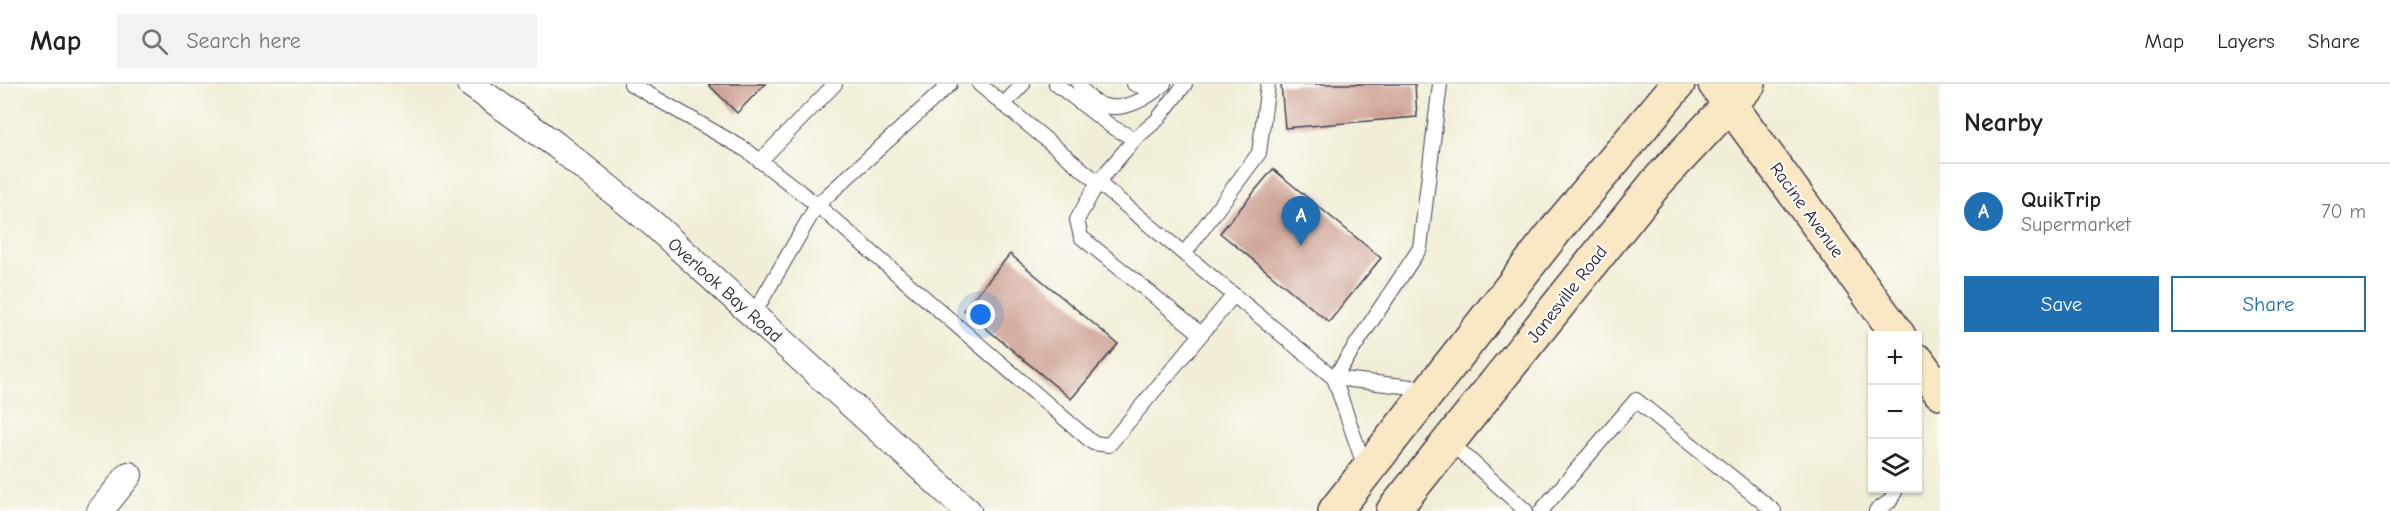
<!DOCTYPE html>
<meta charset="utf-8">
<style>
:root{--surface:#fff;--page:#f2f2f2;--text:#222;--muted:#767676;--line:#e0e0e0;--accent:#1f6fb2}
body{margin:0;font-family:"Comic Neue",sans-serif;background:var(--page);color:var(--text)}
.controls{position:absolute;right:18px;bottom:18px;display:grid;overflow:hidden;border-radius:0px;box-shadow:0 2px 4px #0004}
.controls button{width:54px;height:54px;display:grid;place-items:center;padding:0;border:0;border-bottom:2px solid var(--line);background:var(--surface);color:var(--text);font:30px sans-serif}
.you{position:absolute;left:981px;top:231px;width:21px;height:21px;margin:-15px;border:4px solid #fff;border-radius:50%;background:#1a73e8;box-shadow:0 0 0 9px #1a73e833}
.badge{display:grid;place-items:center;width:39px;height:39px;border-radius:50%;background:var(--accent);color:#fff;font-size:20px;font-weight:700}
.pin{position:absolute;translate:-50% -50px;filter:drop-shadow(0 2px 3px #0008)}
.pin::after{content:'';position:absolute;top:32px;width:21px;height:18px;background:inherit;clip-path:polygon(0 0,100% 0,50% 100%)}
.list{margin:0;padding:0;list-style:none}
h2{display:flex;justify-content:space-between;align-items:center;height:78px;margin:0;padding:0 24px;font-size:26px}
h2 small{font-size:20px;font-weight:400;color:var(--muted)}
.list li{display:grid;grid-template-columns:39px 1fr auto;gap:18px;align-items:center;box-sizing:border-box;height:96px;padding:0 24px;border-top:2px solid var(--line)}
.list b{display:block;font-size:22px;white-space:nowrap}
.list p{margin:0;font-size:20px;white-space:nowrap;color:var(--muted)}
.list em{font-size:20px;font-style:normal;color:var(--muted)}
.actions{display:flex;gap:12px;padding:18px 24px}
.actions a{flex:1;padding:14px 0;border:2px solid var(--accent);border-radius:0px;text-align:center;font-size:21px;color:var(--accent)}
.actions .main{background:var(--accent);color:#fff}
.icon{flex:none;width:33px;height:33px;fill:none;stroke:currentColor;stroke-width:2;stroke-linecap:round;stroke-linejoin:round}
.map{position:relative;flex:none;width:1940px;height:427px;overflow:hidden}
header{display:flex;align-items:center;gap:36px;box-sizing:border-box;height:84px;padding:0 30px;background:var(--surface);border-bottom:2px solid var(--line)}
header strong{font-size:28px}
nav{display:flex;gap:33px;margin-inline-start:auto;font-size:21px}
.search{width:420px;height:54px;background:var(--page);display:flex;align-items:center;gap:15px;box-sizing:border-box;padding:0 21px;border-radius:0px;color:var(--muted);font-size:22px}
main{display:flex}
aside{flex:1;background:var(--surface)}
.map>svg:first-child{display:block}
.building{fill:#c99a8b}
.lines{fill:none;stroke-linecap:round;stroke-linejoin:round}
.service-casing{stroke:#414052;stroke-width:16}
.minor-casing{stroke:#414052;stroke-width:28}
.secondary-casing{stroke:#414052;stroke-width:36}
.service{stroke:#fff;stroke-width:14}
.minor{stroke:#fff;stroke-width:26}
.secondary{stroke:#fae7c3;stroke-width:33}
.labels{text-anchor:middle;stroke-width:4.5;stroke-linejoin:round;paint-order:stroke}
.street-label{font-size:18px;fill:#22223b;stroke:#fdfcf7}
</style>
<header>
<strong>Map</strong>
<div class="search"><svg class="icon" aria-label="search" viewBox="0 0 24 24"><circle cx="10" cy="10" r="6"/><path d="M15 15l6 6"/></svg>Search here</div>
<nav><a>Map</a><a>Layers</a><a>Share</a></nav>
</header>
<main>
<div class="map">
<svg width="1940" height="427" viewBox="0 0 1940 427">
<rect width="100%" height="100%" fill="#fdfcf7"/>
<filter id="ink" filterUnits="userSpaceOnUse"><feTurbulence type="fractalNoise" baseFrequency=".0167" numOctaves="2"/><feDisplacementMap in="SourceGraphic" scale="12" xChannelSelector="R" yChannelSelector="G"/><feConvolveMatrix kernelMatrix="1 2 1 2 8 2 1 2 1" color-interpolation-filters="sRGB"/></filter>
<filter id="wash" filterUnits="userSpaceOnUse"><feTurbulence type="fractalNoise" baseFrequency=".008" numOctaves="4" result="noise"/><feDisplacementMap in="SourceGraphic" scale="24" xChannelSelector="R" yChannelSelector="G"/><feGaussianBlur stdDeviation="1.35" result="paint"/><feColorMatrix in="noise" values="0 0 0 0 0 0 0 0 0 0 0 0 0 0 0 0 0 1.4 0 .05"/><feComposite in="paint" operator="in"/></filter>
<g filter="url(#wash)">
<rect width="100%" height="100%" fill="#f1edd6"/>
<g id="blocks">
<g class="building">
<polygon points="708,0 765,0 737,29"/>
<polygon points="1281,0 1415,0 1417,33 1285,44"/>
<polygon points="1273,85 1381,174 1329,238 1220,149"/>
<polygon points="1010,170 1118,260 1071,315 964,226"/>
</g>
</g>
</g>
<g filter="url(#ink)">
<use href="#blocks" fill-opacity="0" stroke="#414052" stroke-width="1.5"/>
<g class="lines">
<g class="service-casing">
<g id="service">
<polyline points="631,0 746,66 817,121 1093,359 1109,361 1234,211"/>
<polyline points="979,0 1334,294 1365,384"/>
<polyline points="1056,0 1112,43 1135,55"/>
<path d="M1079 0C1101 38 1137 23 1164 0"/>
<polyline points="1134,0 1140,2 1152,0"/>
<polyline points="1185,0 1157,36 1135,55 1098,98 1077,136 1081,153 1201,250"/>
<polyline points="1003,21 1023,0"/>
<polyline points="760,77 835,0"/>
<polyline points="1184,170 1259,69 1268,0"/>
<polyline points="753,231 817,121 950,0"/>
<polyline points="1334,294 1420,164 1440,0"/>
<polyline points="1334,294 1429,305"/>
<polyline points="1450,358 1526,427"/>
<polyline points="1541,427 1636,316 1774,427"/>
<polyline points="1876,427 1890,417 1897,404"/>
</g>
</g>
<g class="minor-casing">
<g id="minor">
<polyline points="470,0 556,61 652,139 968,427"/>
<polyline points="100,427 129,391"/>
</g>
</g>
<g class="secondary-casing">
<g id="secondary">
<polyline points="1715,0 1899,252"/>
<polyline points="1918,277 1940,308"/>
<polyline points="1335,427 1563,137 1678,0"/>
<polyline points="1393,427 1656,99 1749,0"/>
</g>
</g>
<use href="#service" class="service"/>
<use href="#minor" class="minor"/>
<use href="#secondary" class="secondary"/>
</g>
</g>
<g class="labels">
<g class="street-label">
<text transform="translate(1807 126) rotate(54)" y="6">Racine Avenue</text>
<text transform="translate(725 206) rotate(42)" y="6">Overlook Bay Road</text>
<text transform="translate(1567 210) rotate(-52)" y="6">Janesville Road</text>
</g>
</g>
</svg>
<div class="controls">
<button>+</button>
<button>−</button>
<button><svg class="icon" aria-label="layers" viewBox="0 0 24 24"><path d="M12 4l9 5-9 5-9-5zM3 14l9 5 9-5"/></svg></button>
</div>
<div class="you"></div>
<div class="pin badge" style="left:1301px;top:162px">A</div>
</div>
<aside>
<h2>Nearby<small></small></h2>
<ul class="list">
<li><span class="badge">A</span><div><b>QuikTrip</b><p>Supermarket</p></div><em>70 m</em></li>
</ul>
<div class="actions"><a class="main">Save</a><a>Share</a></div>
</aside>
</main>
